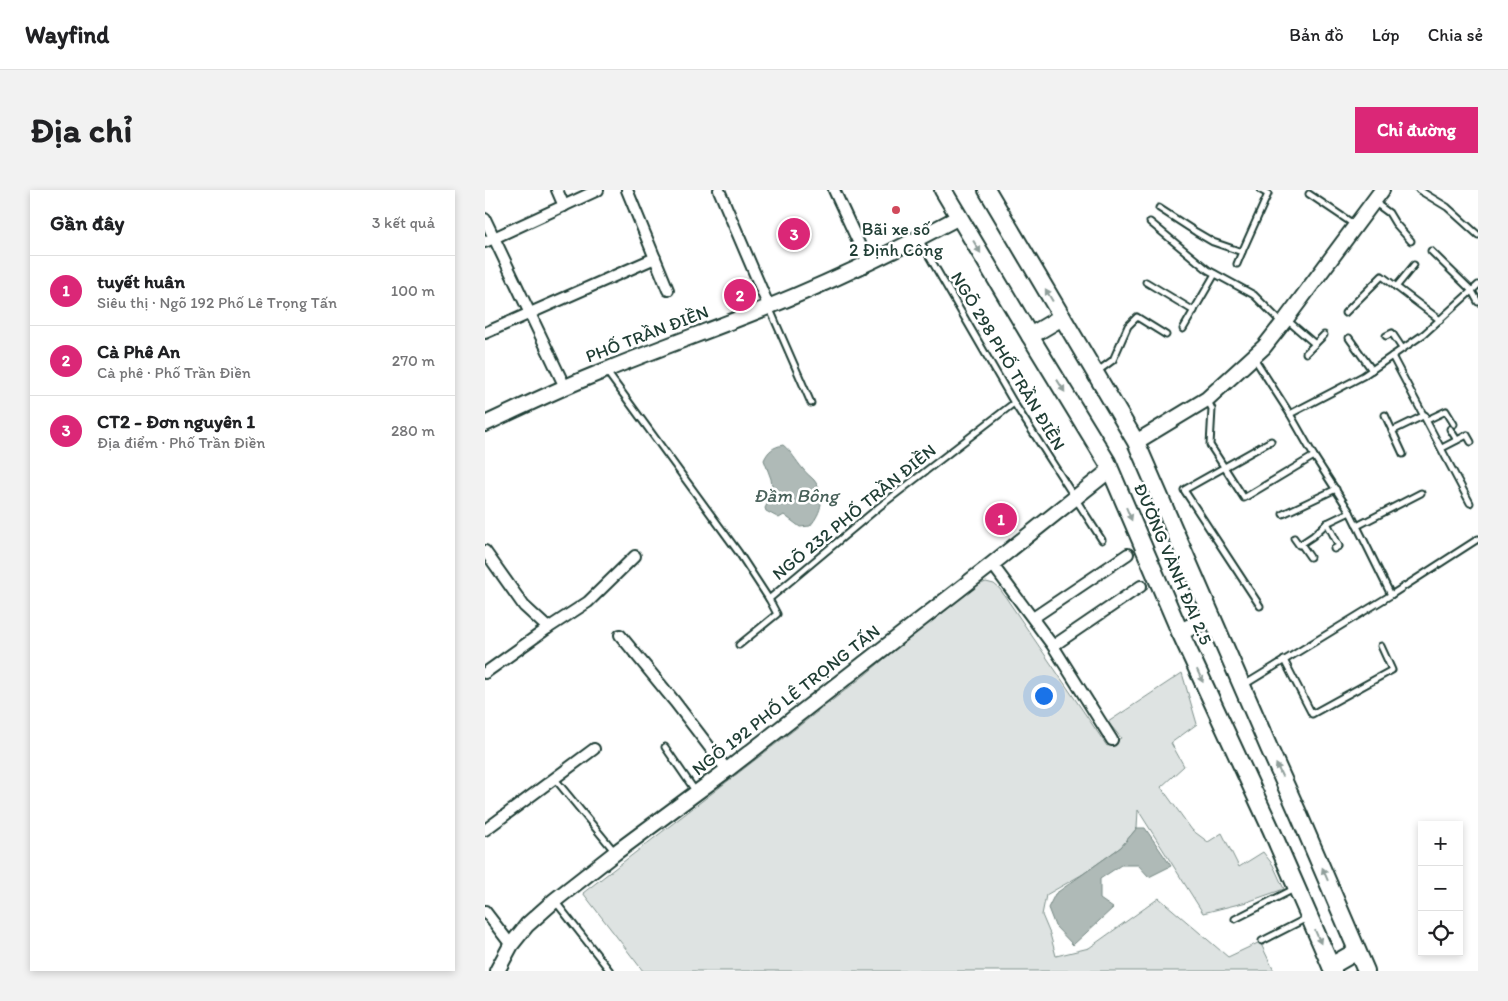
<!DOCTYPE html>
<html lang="vi">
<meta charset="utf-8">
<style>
:root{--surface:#fff;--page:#f2f2f2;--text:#202124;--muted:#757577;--line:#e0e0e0;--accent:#db2777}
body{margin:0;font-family:Itim,sans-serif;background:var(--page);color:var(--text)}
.controls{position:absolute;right:15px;bottom:15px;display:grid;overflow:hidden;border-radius:0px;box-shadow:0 2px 8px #0003}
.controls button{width:45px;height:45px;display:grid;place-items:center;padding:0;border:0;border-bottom:1px solid var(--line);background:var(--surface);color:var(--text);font:25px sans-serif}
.you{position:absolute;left:558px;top:505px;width:18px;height:18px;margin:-12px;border:4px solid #fff;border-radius:50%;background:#1a73e8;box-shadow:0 0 0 8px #1a73e833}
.badge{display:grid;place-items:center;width:32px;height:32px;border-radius:50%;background:var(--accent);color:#fff;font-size:16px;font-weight:700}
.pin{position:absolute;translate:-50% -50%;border:2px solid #fff;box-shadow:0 1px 5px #0006}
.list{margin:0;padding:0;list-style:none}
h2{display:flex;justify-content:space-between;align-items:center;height:65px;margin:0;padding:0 20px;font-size:21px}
h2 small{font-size:16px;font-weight:400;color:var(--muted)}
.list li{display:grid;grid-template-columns:32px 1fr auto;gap:15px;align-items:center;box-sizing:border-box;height:70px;padding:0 20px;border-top:1px solid var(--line)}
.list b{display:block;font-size:19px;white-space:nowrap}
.list p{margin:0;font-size:16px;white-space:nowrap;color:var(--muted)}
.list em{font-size:16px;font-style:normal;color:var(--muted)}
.icon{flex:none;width:28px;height:28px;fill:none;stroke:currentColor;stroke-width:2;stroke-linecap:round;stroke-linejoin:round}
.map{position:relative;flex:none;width:993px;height:781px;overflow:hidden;border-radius:0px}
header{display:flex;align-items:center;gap:30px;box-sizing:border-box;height:70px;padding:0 25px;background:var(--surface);border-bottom:1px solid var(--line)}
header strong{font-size:24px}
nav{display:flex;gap:28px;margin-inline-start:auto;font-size:18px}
.intro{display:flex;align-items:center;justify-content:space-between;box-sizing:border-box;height:120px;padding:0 30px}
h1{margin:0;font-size:35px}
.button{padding:12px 22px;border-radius:0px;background:var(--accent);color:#fff;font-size:18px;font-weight:700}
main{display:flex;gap:30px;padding:0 30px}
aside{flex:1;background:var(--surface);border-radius:0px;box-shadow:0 2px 8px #0003}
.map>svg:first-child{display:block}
.green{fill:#dee3e2;stroke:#7e908b}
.water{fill:#afbab7;stroke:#758883}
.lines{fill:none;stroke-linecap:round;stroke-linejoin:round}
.lane-casing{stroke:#1f3d34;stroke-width:9}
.street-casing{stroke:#1f3d34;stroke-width:14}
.secondary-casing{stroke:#1f3d34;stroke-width:18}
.primary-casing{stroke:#1f3d34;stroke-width:20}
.lane{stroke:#fff;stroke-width:5}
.street{stroke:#fff;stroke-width:10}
.secondary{stroke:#fff;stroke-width:14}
.primary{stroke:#fff;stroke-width:16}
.oneway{fill:#8f9e9a}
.poi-dot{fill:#d1495b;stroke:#fff;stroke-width:2}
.labels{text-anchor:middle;stroke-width:5;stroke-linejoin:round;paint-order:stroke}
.poi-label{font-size:18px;fill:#1f3d34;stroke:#fff}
.street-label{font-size:18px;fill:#1f3d34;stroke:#fff}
.water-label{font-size:19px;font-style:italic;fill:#4a625b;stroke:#fff}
</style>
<header>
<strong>Wayfind</strong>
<nav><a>Bản đồ</a><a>Lớp</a><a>Chia sẻ</a></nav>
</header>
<div class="intro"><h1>Địa chỉ</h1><a class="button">Chỉ đường</a></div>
<main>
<aside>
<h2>Gần đây<small>3 kết quả</small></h2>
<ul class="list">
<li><span class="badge">1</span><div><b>tuyết huân</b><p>Siêu thị · Ngõ 192 Phố Lê Trọng Tấn</p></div><em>100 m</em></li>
<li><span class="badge">2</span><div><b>Cà Phê An</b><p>Cà phê · Phố Trần Điền</p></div><em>270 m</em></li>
<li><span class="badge">3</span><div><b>CT2 - Đơn nguyên 1</b><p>Địa điểm · Phố Trần Điền</p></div><em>280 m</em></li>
</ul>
</aside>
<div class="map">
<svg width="993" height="781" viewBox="0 0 993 781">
<rect width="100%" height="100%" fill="#fff"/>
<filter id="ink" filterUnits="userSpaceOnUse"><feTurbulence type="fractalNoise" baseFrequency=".02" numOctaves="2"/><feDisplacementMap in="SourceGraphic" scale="10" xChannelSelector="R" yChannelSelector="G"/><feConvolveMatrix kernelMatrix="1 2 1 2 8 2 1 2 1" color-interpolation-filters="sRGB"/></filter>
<g filter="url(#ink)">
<polygon class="green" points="501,392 509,394 515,399 622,556 636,548 623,532 697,483 712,534 686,553 699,576 676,597 707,640 723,652 737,643 754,677 778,662 788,675 799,699 762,712 718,723 653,620 652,638 636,657 598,684 561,705 557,725 565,744 571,766 604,758 674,708 743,767 775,752 789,781 158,781 98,703 380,485 482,399"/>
<g class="water">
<path d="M298 255C306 261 311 271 318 279 321 283 325 286 329 290 341 306 337 322 325 336L315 337 299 325 294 328 281 321 280 318 288 303 286 289 279 270C283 261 288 257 298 255Z"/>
<polygon points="652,638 660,638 686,676 664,687 653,675 636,675 615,689 615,709 628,718 588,755 570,736 563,718 570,704 636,657"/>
</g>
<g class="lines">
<g class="lane-casing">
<g id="lane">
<polyline points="934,0 962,17 993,45"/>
<polyline points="824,4 870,35"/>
<polyline points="889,12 904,23 910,33 926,51"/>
<polyline points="674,18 711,42 728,52 757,62 783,4 776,0"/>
<polyline points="665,32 723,80 769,105 797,133"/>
<polyline points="434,49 529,213 617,350"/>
<polyline points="946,61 987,101 993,112"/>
<polyline points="752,74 757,62"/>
<polyline points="661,92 709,121"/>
<polyline points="911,97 929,75"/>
<polyline points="284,117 326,213"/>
<polyline points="860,123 897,86 955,130"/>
<polyline points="802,130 830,154"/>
<polyline points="698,139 730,84"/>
<polyline points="901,146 907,143 917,158"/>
<polyline points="864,148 887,180"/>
<polyline points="821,163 839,145"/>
<polyline points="907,166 985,313"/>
<polyline points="769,168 805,224 829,266 865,322 906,405"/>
<polyline points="613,181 628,170 643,136 652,127 681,145"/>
<polyline points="122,182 254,363 284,409 292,424 254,455"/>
<polyline points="722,209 727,219 725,255 759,308 829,266"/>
<polyline points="805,224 878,186 939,144 993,95"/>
<polyline points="900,225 918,264"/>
<polyline points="942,230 961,221 969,234"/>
<polyline points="965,239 972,250"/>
<polyline points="907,241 940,225"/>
<polyline points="957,258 982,245 986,252"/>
<polyline points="798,324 851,299"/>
<polyline points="842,333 854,356 849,359"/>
<polyline points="872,336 936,303"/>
<polyline points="809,348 814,355 816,354 825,367"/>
<polyline points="816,354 828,346 842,333 865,322"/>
<polyline points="284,409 394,317 529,213"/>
<polyline points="775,416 699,300 786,251"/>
<polyline points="799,470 827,524 907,480 896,456"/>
<polyline points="759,495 906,405 993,349"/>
<polyline points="180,557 211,602"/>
<polyline points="70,589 130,662"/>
<polyline points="70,711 125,781"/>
<polyline points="750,729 809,699"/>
<polyline points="777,751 822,728"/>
</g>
</g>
<g class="street-casing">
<g id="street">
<polyline points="72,0 79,16"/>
<polyline points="142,0 183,100"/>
<polyline points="234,0 284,117"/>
<polyline points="349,0 383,73"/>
<polyline points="0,29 80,197"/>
<polyline points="0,52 113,0"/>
<polyline points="0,143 170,68"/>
<polyline points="0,361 39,416 63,438"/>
<polyline points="507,374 568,456 627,550"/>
<polyline points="548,428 643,364"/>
<polyline points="135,445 190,512 242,580"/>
<polyline points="568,456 656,396"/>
<polyline points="0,483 63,438 103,412 150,366"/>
<polyline points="0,640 109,559"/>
<polyline points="0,721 26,755"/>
</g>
</g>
<g class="secondary-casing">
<g id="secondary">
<path d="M0 234C40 215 80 196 121 180 174 158 229 139 283 117 348 91 412 60 474 27"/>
<polyline points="651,252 722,209 779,157 801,129 897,0"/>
<polyline points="12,781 26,755 42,735 70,710 130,663 242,580 507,374 625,280"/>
</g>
</g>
<g class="primary-casing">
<g id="primary">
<polyline points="458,0 545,146 622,272 695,442 786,639 848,781"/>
<polyline points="502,0 651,252 784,558 814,625 881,781"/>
<polyline points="545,146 577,127"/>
<polyline points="695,442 727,427"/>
<polyline points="846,776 872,761"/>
</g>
</g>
<use href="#lane" class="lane"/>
<use href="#street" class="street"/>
<use href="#secondary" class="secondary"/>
<use href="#primary" class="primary"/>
</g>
<defs><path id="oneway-solid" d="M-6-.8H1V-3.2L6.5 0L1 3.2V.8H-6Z" transform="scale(1.25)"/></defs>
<g class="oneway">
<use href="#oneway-solid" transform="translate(492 57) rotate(59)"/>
<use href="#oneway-solid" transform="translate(564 105) rotate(-121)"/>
<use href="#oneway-solid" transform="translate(576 196) rotate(58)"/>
<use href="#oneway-solid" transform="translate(644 324) rotate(67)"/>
<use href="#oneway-solid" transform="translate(715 486) rotate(65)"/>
<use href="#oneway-solid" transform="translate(794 580) rotate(-115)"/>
<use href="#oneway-solid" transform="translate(840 684) rotate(-113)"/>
<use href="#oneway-solid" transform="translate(833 747) rotate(66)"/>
</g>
</g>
<circle class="poi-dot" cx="411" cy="20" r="5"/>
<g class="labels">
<g class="poi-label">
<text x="411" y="45">Bãi xe số<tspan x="411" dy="21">2 Định Công</tspan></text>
</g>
<g class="street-label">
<text transform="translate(162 144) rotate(-21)" y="6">PHỐ TRẦN ĐIỀN</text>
<text transform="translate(523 171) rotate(59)" y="6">NGÕ 298 PHỐ TRẦN ĐIỀN</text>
<text transform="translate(369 322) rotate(-39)" y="6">NGÕ 232 PHỐ TRẦN ĐIỀN</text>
<text transform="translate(688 374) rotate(67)" y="6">ĐƯỜNG VÀNH ĐAI 2.5</text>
<text transform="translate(301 510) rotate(-38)" y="6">NGÕ 192 PHỐ LÊ TRỌNG TẤN</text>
</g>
<g class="water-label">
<text x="311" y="312">Đầm Bông</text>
</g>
</g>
</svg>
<div class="controls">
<button>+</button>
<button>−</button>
<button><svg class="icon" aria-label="locate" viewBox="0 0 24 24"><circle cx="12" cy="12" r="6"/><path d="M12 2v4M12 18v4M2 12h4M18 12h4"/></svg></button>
</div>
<div class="you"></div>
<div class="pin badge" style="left:516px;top:329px">1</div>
<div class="pin badge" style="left:255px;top:105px">2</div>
<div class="pin badge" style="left:309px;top:44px">3</div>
</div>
</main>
